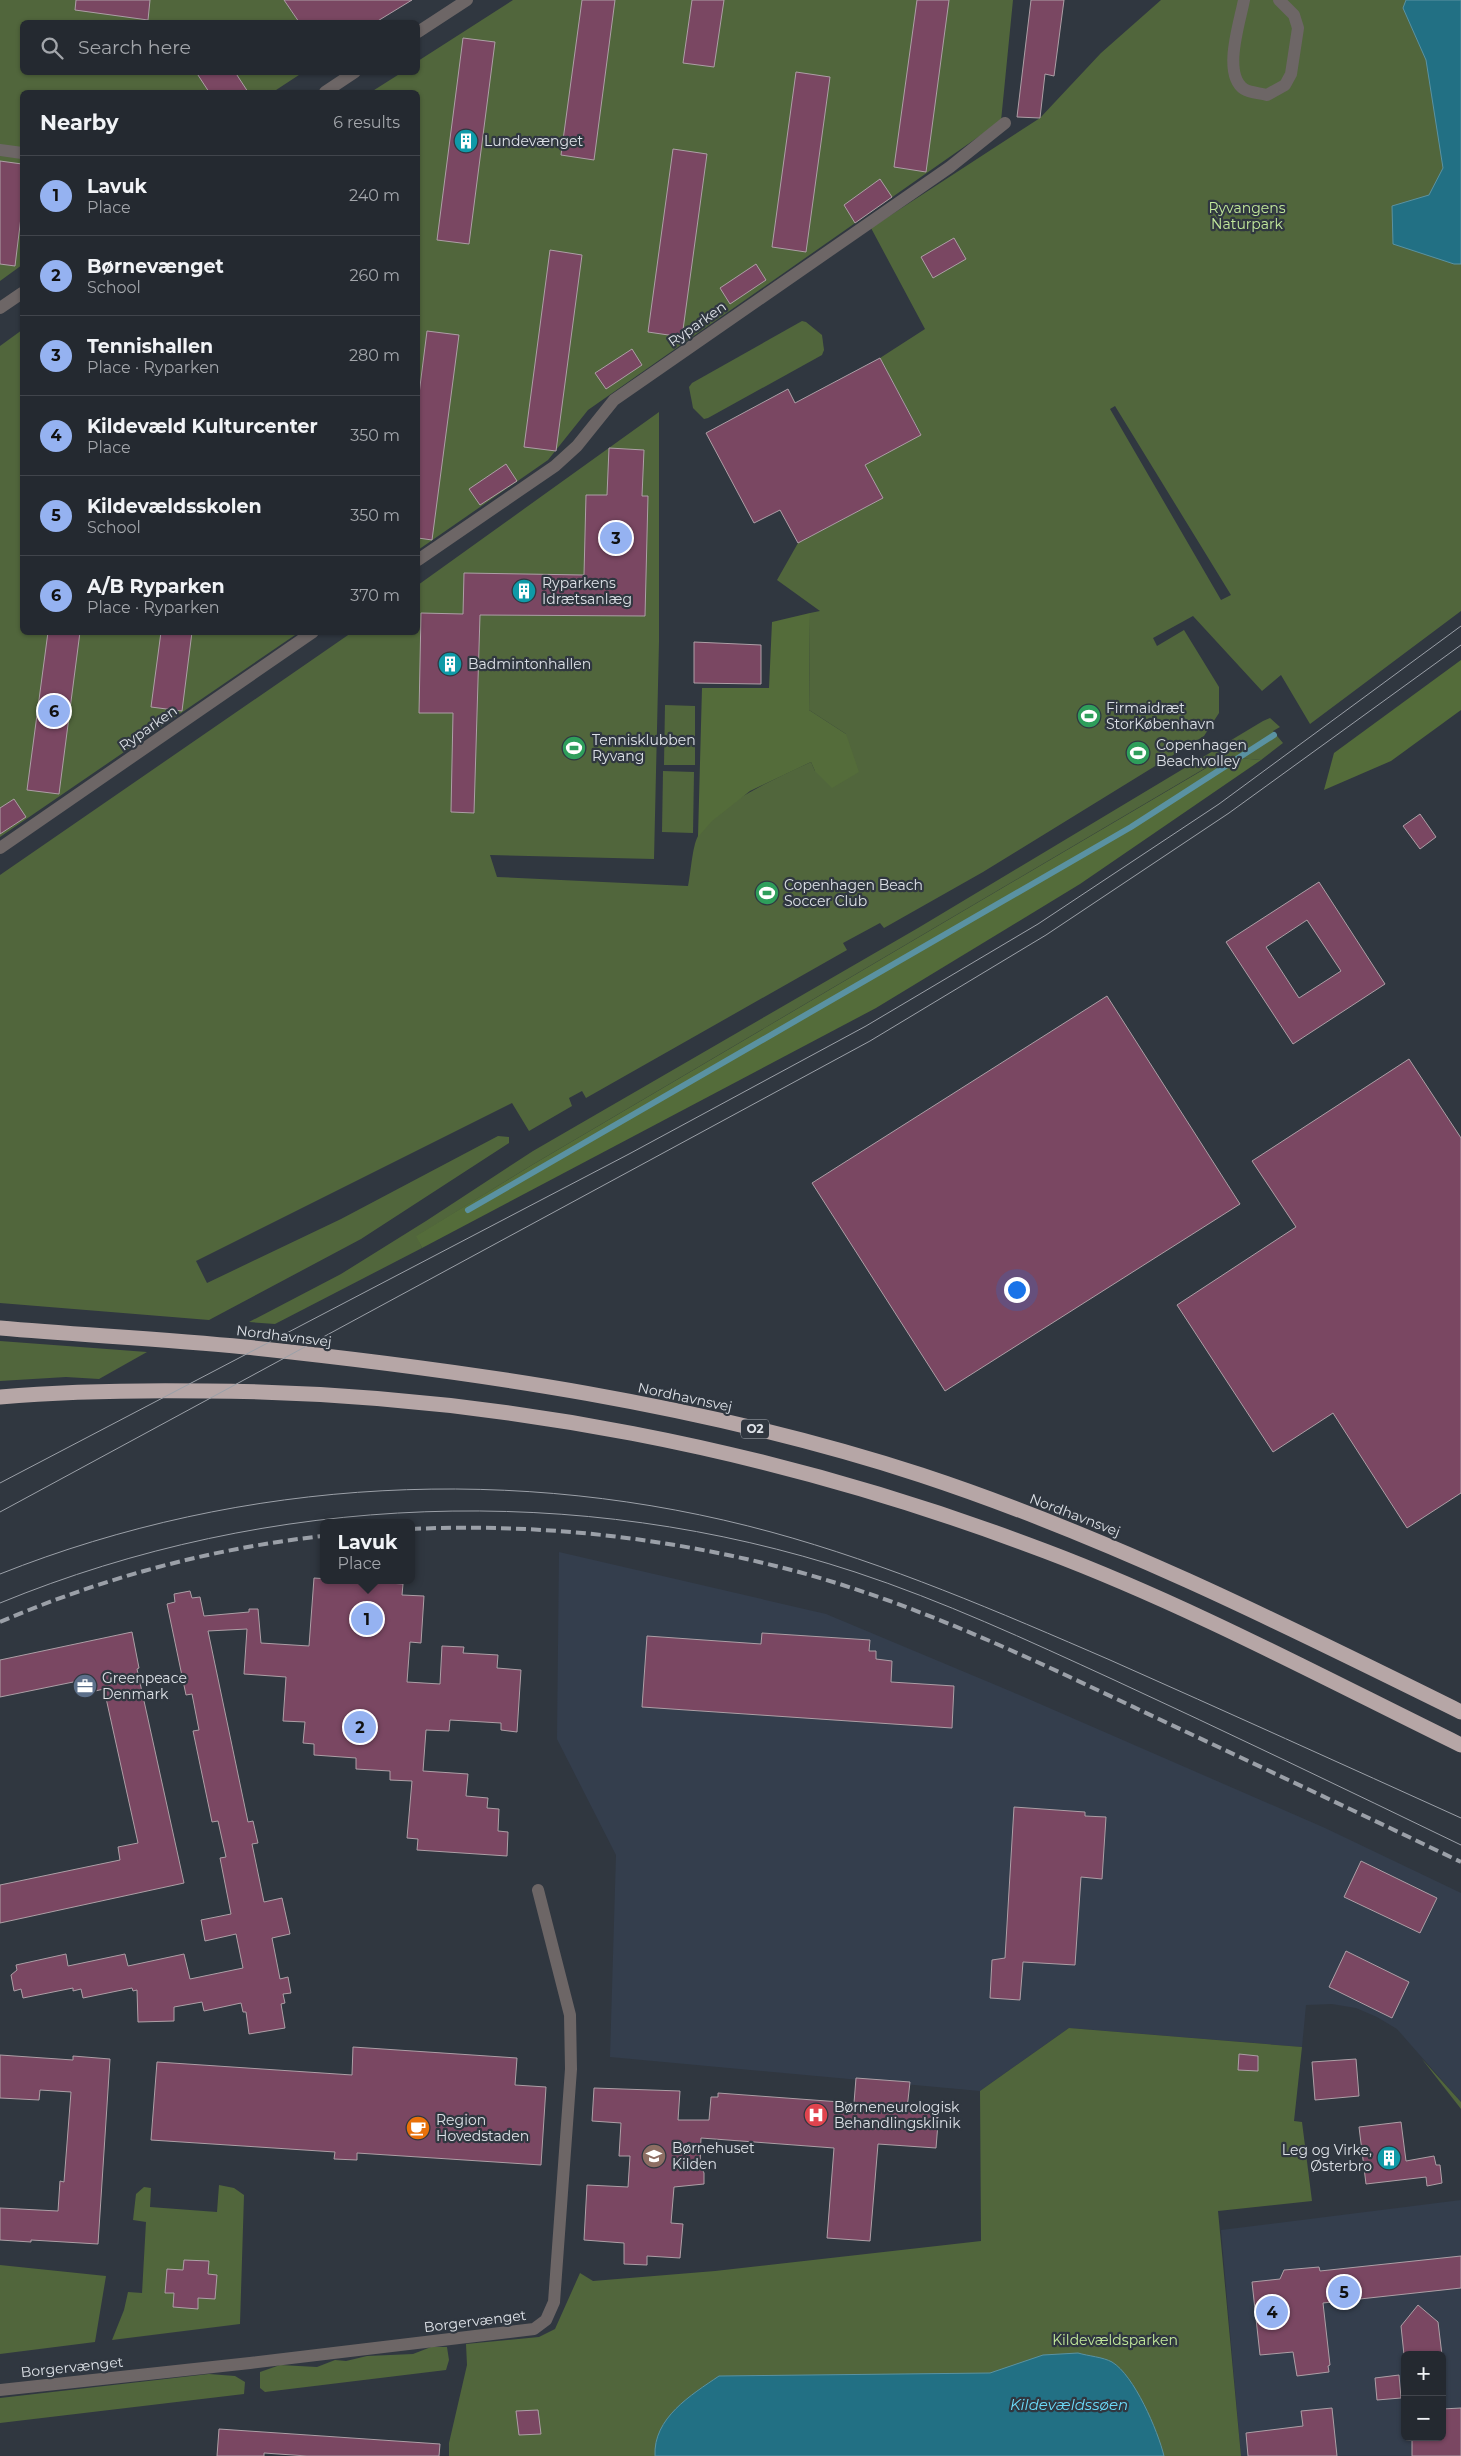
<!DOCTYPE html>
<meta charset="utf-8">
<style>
:root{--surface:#242930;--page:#30353c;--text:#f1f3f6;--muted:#a3a6ab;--line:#41454c;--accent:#95b2f1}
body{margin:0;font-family:Montserrat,sans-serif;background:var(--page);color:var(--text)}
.controls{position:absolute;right:15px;bottom:15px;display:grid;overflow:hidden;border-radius:8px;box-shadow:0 1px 4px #0004}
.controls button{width:45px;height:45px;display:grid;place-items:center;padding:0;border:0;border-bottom:1px solid var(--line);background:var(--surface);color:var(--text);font:25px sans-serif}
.you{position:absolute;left:1016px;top:1289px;width:18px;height:18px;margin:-12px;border:4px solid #fff;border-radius:50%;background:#1a73e8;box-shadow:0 0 0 8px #1a73e833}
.badge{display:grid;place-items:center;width:32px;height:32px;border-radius:50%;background:var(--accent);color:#111;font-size:16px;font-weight:700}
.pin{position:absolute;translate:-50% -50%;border:2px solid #fff;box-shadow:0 1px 5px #0006}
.popup{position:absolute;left:320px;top:1519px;width:95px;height:65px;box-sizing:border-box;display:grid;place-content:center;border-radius:8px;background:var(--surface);filter:drop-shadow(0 1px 4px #0005);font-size:16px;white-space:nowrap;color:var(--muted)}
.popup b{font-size:19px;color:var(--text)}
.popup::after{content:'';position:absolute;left:50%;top:100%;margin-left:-10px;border:10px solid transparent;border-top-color:var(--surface)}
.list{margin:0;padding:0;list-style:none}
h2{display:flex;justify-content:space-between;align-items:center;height:65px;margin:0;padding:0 20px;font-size:21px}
h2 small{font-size:16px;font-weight:400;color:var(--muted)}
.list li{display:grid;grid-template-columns:32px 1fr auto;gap:15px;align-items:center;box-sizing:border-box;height:80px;padding:0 20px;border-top:1px solid var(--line)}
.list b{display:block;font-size:19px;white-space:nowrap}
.list p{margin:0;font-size:16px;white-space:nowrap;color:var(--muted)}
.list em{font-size:16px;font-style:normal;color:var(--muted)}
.icon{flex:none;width:28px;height:28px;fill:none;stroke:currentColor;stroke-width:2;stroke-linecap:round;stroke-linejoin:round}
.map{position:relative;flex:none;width:1461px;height:2456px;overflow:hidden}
.search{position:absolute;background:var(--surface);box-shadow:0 1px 4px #0004;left:20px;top:20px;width:400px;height:55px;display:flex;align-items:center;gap:12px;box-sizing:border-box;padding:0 18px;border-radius:8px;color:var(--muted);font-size:19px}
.panel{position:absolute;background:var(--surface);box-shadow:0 1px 4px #0004;left:20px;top:90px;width:400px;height:545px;border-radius:8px}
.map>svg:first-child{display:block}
.built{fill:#343e4d;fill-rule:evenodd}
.green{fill:#51663c;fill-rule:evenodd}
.forest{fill:#546c3a}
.water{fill:#227084;stroke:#5a92a2}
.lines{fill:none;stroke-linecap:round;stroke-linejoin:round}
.stream{stroke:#5a92a2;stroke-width:6}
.building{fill:#7a4762;stroke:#ad9fa6;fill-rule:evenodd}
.street{stroke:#6d6666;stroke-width:12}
.highway{stroke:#b6a6a6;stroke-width:15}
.tram{stroke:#9ba0a8;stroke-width:1}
.rail{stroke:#9ba0a8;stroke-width:4;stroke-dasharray:10 5;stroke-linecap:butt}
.labels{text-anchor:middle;stroke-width:4.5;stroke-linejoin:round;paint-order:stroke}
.shield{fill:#303740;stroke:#a9aeb5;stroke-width:1}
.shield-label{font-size:12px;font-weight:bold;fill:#dde1e7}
.poi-label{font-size:14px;fill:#dde1e7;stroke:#303740;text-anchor:start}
.park-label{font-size:14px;fill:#c3ea9c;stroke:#303740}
.street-label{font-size:14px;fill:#dde1e7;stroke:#303740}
.water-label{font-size:15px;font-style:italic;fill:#6cdbfa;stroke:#303740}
</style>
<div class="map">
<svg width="1461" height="2456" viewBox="0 0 1461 2456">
<rect width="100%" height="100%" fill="#303740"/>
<g class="built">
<polygon points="559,1552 826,1614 1010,1691 1325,1828 1461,1893 1461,2102 1397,2029 1377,2017 1356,2008 1332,2004 1306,2005 1302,2047 1069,2028 980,2091 610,2057 616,1855 557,1739"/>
<path d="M1461 2200V2456H1241L1221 2230ZM1405 2355H1442V2437H1405Z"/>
</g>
<g class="green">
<polygon points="0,0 284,0 299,22 22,22 22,72 302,73 273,92 22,92 22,265 0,281"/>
<polygon points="513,0 1013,0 1001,121 588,410 548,460 418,550 418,92 371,92 401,73 418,72 418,61"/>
<path d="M1161 0H1461V611L1310 724 1281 675 1262 691 1193 616 1153 638 1157 646 1184 630 1219 687V713L1204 736 983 872 884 928 880 923 843 943 847 950 586 1098 582 1091 569 1098 572 1106 529 1131 512 1103 196 1261 207 1283 341 1219 498 1136 509 1137V1143L361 1239 209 1320 0 1303V875L351 633 418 632V585L659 412V642L654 859 490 855 497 877 688 886C691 873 692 847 698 836 718 803 777 778 811 762L815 771 846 734 809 710 810 613 820 611 777 580 798 543 883 498 865 465 921 434 880 358 925 329 871 228 1040 118 1101 53ZM1115 406 1231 595 1221 600 1110 409Z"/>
<polygon points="802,321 806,322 822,335 824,350 822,355 708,418 704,419 693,408 689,387 692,383"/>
<polygon points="22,330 22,632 298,633 0,837 0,346"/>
<polygon points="665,705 695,706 695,765 664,765"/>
<polygon points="1270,718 1280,727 1273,731 1283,743 1261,760 1224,757 532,1165 417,1236 422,1248 275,1324 249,1322 341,1274 426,1221 533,1151 918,928 1263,721"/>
<polygon points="663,771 694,772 693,833 662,832"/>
<polygon points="0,1341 147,1352 99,1379 66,1377 0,1381"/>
<polygon points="1069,2028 1302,2047 1294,2121 1302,2122 1312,2201 1218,2211 1241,2456 449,2456 449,2443 467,2365 466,2344 539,2337 555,2329 580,2273 593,2281 715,2271 981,2241 980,2091"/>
<polygon points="1422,2059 1461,2102 1461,2109"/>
<polygon points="219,2185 234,2188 244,2195 240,2324 112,2340 124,2310 128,2292 142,2293 146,2222 133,2220 136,2194 144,2187 151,2188 150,2207 217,2212"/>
<polygon points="0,2265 106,2276 95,2342 0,2354"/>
<polygon points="431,2347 447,2347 449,2360 446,2370 265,2392 260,2388 260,2372 280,2365 317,2367 335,2360 346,2361 367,2356 413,2354"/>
<polygon points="209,2374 235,2376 245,2382 244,2394 0,2423 0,2398"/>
</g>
<g class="forest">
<polygon points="810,613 809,710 846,734 859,772 832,788 815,771 811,762 750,791 712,821 698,837 702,688 769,688 772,622"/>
<polygon points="1461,660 1461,710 1391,761 1324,790 1334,753"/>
<polygon points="1225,757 1261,760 1080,884 876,1008 422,1248 416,1236 532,1165"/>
</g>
<g class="water">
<polygon points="1406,0 1461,0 1461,264 1454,264 1393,244 1392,206 1429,195 1443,168 1426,60 1403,8"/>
<path d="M1078 2353C1088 2356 1103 2357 1112 2362 1134 2375 1158 2431 1164 2456H655C653 2418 691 2395 719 2376L990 2373 1043 2355Z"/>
</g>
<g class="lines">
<polyline class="stream" points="468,1210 1131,827 1274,735"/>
</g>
<g class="building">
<polygon points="76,0 150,0 148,20 75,10"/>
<polygon points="284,0 412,0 376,22 299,22"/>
<polygon points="582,0 615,0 594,160 561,155"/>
<polygon points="692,0 724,0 714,67 683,63"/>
<polygon points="917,0 949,0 926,172 894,167"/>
<polygon points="1031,0 1064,0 1054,76 1045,74 1040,118 1017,117"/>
<polygon points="463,38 495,42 469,244 437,240"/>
<polygon points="196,72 235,72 248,92 209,92"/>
<polygon points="796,72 830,77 806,252 772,247"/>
<polygon points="673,149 707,154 682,337 648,332"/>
<polygon points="0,161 22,164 22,209 15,266 0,264"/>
<polygon points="880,179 892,197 855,223 844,205"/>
<polygon points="954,238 966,259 933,278 921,257"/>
<polygon points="550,250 582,255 556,451 524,447"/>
<polygon points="756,264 766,280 730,304 720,288"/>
<polygon points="427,331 459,335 432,540 418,538 418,402"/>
<polygon points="632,349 642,365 606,389 595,373"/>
<polygon points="880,358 921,435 865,465 883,498 798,543 780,510 754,523 706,433 788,389 795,403"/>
<polygon points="609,448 644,450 642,496 648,496 645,616 480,615 474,813 451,812 453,713 419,713 421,613 463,614 464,573 584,575 586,495 607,495"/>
<polygon points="506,464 517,481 480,505 469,489"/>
<polygon points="48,632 80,632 59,794 27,790"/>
<polygon points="161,632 192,632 182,711 151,707"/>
<polygon points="694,642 761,645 761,684 694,683"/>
<polygon points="14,799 26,817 0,834 0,808"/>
<polygon points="1420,814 1436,837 1420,849 1403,826"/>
<path d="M1319 882 1385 984 1293 1044 1226 942ZM1307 920 1341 971 1299 998 1266 947Z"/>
<polygon points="1107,996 1240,1204 945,1391 812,1183"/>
<polygon points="1409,1059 1461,1138 1461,1493 1407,1528 1333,1413 1273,1452 1177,1305 1296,1227 1252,1161"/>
<polygon points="314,1578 403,1584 402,1595 424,1596 421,1643 410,1642 407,1682 440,1684 442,1646 464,1647 463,1653 498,1655 497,1668 521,1670 517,1732 501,1730 501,1723 450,1720 449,1731 426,1730 423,1771 468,1774 466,1796 488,1798 487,1808 499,1809 498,1831 508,1832 507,1856 417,1850 418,1839 407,1838 412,1781 390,1780 390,1771 356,1769 356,1758 314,1755 314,1744 303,1743 305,1722 283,1721 286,1677 244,1674 247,1629 208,1631 248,1822 253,1821 258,1843 252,1844 264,1902 282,1898 290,1934 272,1938 280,1979 288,1977 291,1993 283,1994 285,2003 281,2004 285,2028 249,2034 246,2012 243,2012 241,2003 204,2011 202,2002 174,2007 174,2021 138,2022 137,1990 133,1991 132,1988 83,1998 81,1989 73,1991 73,1988 23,1998 21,1989 14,1991 11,1975 17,1970 16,1965 66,1954 68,1966 125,1954 128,1966 184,1954 190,1979 243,1968 236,1934 205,1941 201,1920 231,1914 220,1858 226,1857 218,1821 212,1822 193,1731 199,1730 192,1694 186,1695 167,1604 175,1602 174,1594 190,1591 192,1598 200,1597 204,1616 249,1612 249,1609 258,1609 261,1643 309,1646"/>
<polygon points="132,1632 139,1668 137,1669 184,1883 0,1923 0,1885 120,1860 118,1847 138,1843 104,1689 86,1693 83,1680 0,1697 0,1660"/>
<polygon points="762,1633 870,1640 869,1651 876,1651 876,1659 892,1661 891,1682 954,1686 952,1728 642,1707 647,1636 761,1644"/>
<polygon points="1014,1807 1085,1812 1085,1816 1106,1817 1102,1879 1081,1877 1075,1965 1023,1962 1020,2000 990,1998 992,1960 1005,1958"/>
<polygon points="1361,1861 1437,1898 1420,1933 1344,1897"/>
<polygon points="1346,1951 1409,1982 1392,2018 1329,1987"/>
<polygon points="353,2047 517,2058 515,2085 546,2087 541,2165 357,2153 357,2160 334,2159 335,2152 151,2140 157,2062 352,2075"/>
<polygon points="1239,2054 1258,2056 1258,2071 1238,2070"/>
<polygon points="0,2055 73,2060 73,2056 110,2059 98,2244 31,2240 31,2242 0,2240 0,2208 58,2211 60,2181 64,2182 71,2092 40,2090 39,2100 0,2098"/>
<polygon points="1356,2059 1359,2096 1315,2100 1312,2062"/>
<polygon points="856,2078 910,2082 907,2109 939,2111 936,2148 878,2144 870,2241 827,2238 834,2148 701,2138 700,2164 704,2173 704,2184 674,2187 671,2223 683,2224 680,2258 647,2256 647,2265 624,2264 624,2243 584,2240 587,2185 628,2187 630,2156 619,2156 621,2123 592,2121 594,2088 680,2091 678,2120 709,2120 711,2097 718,2097 718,2093 854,2103"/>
<polygon points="1401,2122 1406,2161 1434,2156 1436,2165 1440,2165 1442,2183 1427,2186 1426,2177 1366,2184 1359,2127"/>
<polygon points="1461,2256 1461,2288 1323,2303 1330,2365 1328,2366 1329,2372 1297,2376 1293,2352 1260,2355 1252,2282 1280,2279 1284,2270 1319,2267 1320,2271"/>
<polygon points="184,2260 209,2261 208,2274 217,2275 215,2299 198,2298 198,2309 173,2307 174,2293 165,2293 167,2269 183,2270"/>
<polygon points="1418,2305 1438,2322 1442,2355 1404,2355 1401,2326"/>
<polygon points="1399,2375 1401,2398 1377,2400 1375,2378"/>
<polygon points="1332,2408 1337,2456 1248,2456 1246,2433 1303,2426 1301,2411"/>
<polygon points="1461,2408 1461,2456 1412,2456 1412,2437 1442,2437 1442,2409"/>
<polygon points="538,2410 541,2434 519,2435 516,2411"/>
<polygon points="219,2429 440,2444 439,2456 307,2456 264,2453 264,2456 217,2456"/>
</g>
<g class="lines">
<g class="street">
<path d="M1244 0C1240 22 1222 74 1244 89 1250 93 1260 93 1267 95L1285 85 1291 74 1298 28 1294 15 1279 0"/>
<polyline points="418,32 467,0"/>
<polyline points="325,92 355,72"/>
<polyline points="0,150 22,153"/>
<polyline points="0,308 22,293"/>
<polyline points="418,560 555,466 577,446 614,400 950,167 1005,123"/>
<polyline points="0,848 313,632"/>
<polyline points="0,2390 250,2363 534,2329 546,2320 554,2302 571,2069 570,2015 538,1890"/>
</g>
<g class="highway">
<path d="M0 1328C81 1335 163 1339 245 1347 473 1371 703 1404 921 1475 1109 1537 1285 1625 1461 1712"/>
<path d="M0 1397C69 1391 138 1390 207 1391 493 1393 777 1449 1045 1551 1188 1605 1324 1678 1461 1745"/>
</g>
<g class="tram">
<polyline points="0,1483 629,1154 866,1026 1038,924 1219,804 1461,626"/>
<polyline points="0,1512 870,1041 1046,935 1229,813 1461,645"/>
<path d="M0 1574C244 1477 518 1463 771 1532 888 1564 999 1612 1110 1660 1227 1712 1344 1765 1461 1818"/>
<path d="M0 1603C270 1492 578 1481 855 1572 943 1601 1027 1640 1112 1679 1229 1733 1345 1789 1461 1845"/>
</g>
<g class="rail">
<path d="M411 1529C542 1523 672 1538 799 1572 919 1605 1030 1658 1142 1711 1248 1761 1355 1811 1461 1862"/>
<path d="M0 1622C102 1578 213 1548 323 1536"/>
</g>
</g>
<defs>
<g id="building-disc" transform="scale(1.25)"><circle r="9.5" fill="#0f9aa8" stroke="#303740"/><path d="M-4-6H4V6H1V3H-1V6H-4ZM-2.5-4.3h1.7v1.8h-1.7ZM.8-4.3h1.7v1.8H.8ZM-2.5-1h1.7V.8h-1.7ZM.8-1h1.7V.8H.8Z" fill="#fff"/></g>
<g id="stadium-disc" transform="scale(1.25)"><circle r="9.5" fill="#2e9e5b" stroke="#303740"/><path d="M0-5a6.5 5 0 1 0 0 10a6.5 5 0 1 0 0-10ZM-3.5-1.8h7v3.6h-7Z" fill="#fff"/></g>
<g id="office-disc" transform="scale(1.25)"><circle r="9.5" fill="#5c6f8a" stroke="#303740"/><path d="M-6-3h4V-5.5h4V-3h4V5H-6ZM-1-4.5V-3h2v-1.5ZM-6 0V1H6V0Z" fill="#fff"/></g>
<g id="hospital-disc" transform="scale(1.25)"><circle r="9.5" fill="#e0444e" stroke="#303740"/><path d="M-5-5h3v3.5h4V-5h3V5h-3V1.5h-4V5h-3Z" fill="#fff"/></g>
<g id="cafe-disc" transform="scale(1.25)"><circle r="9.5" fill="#e8710a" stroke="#303740"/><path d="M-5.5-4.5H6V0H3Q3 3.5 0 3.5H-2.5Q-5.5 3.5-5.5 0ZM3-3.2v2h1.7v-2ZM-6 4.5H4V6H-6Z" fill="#fff"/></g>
<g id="school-disc" transform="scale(1.25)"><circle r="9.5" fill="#8d6e63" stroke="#303740"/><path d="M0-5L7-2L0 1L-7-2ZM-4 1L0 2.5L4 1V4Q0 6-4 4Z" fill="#fff"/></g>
</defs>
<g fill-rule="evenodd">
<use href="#building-disc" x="466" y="141"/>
<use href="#building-disc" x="524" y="591"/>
<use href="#building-disc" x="450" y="664"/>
<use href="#stadium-disc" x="1089" y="716"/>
<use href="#stadium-disc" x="574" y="748"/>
<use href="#stadium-disc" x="1138" y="753"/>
<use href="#stadium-disc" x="767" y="893"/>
<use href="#office-disc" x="85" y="1686"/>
<use href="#hospital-disc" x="816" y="2115"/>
<use href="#cafe-disc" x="418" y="2128"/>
<use href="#school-disc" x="654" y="2156"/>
<use href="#building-disc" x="1389" y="2158"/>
</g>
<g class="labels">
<rect class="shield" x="741" y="1419.5" width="28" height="19" rx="4"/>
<g class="shield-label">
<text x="755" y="1433">O2</text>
</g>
<g class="poi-label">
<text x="484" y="146">Lundevænget</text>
<text x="542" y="588">Ryparkens<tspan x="542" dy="16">Idrætsanlæg</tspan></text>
<text x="468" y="669">Badmintonhallen</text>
<text x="1106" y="713">Firmaidræt<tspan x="1106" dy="16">StorKøbenhavn</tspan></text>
<text x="592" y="745">Tennisklubben<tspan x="592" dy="16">Ryvang</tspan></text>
<text x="1156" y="750">Copenhagen<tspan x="1156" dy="16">Beachvolley</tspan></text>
<text x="784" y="890">Copenhagen Beach<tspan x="784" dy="16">Soccer Club</tspan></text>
<text x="102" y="1683">Greenpeace<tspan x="102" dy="16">Denmark</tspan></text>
<text x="834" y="2112">Børneneurologisk<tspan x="834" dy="16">Behandlingsklinik</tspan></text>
<text x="436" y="2125">Region<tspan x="436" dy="16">Hovedstaden</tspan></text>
<text x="672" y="2153">Børnehuset<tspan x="672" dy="16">Kilden</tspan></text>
<text x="1372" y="2155" text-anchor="end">Leg og Virke,<tspan x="1372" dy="16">Østerbro</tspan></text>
</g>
<g class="park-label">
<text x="1247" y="213">Ryvangens<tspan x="1247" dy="16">Naturpark</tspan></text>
<text x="1115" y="2345">Kildevældsparken</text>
</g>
<g class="street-label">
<text transform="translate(697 324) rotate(-35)" y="5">Ryparken</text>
<text transform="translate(148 728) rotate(-35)" y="5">Ryparken</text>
<text transform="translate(284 1336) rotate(7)" y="5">Nordhavnsvej</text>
<text transform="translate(685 1397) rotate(12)" y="5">Nordhavnsvej</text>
<text transform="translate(1075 1515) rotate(21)" y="5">Nordhavnsvej</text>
<text transform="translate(475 2321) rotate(-7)" y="5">Borgervænget</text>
<text transform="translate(72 2367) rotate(-6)" y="5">Borgervænget</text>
</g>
<g class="water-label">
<text x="1069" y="2410">Kildevældssøen</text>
</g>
</g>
</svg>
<div class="controls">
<button>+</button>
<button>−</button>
</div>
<div class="you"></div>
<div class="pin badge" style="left:367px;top:1619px">1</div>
<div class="popup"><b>Lavuk</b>Place</div>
<div class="pin badge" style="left:360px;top:1727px">2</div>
<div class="pin badge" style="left:616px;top:538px">3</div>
<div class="pin badge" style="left:1272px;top:2312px">4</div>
<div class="pin badge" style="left:1344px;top:2292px">5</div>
<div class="pin badge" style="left:54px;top:711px">6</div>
<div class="search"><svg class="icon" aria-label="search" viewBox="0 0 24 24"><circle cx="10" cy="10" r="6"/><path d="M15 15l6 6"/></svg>Search here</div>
<section class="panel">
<h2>Nearby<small>6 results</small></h2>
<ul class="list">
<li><span class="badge">1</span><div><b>Lavuk</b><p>Place</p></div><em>240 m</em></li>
<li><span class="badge">2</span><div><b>Børnevænget</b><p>School</p></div><em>260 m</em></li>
<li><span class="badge">3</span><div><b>Tennishallen</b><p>Place · Ryparken</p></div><em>280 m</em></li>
<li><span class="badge">4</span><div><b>Kildevæld Kulturcenter</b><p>Place</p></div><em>350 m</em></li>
<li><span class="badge">5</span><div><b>Kildevældsskolen</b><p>School</p></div><em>350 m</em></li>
<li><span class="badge">6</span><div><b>A/B Ryparken</b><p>Place · Ryparken</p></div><em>370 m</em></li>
</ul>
</section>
</div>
